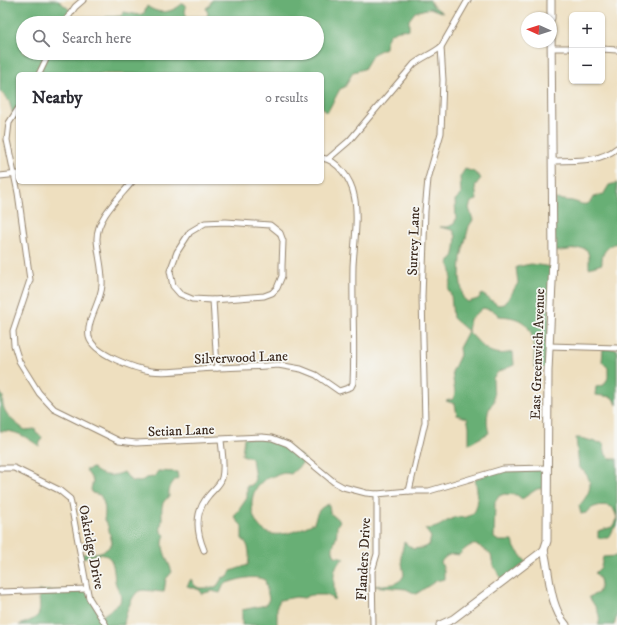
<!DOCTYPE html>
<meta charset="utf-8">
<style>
:root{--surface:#fff;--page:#f2f2f3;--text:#2b2b33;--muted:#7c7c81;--line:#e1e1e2}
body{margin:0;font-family:"IM FELL DW Pica",serif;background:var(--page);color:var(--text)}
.controls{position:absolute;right:12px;top:12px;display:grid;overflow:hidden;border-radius:6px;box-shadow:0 1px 3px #0004}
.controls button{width:36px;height:36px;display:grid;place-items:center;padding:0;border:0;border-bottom:1px solid var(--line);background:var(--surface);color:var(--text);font:20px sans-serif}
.compass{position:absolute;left:521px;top:12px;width:36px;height:36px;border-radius:50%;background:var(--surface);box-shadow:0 1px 3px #0004;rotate:273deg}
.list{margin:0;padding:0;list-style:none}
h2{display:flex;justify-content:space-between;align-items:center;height:52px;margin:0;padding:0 16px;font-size:17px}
h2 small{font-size:13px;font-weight:400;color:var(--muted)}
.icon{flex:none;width:22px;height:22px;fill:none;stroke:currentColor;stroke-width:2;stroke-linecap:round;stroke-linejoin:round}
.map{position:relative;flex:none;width:617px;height:625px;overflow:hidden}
.search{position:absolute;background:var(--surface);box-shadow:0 1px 3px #0004;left:16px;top:16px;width:308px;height:44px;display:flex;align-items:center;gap:10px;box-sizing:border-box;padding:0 14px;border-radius:22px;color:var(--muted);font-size:15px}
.panel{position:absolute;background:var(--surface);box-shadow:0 1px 3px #0004;left:16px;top:72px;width:308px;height:112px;border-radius:6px}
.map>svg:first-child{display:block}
.forest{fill:#67af75;stroke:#516c4a}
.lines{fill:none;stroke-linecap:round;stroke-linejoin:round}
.street-casing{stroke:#94846e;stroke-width:7}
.secondary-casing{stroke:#94846e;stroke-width:9}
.street{stroke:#fff;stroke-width:5}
.secondary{stroke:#fff;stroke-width:7}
.labels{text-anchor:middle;stroke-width:3.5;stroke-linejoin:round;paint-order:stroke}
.street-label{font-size:14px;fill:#3b2a1e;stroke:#f6f6f2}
</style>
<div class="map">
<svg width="617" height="625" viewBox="0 0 617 625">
<rect width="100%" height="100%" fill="#f6f6f2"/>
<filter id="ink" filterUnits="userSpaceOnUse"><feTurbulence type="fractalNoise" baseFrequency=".025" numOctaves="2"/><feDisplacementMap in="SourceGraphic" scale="8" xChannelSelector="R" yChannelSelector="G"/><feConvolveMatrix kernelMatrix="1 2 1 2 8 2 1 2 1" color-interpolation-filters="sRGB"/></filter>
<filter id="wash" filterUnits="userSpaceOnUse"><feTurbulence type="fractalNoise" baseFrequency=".012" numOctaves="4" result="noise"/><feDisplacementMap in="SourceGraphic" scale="16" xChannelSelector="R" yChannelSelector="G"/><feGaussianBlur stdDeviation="0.9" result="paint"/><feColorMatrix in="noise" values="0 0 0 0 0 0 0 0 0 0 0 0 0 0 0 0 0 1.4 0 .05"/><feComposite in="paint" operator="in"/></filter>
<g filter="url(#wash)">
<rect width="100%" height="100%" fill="#eedfbf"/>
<g class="forest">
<path d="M0 0H58L71 11 67 19 74 23H23V53H317V23H201L205 21 208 14 206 8 209 6 212 0H430L432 5 443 13 430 8 415 12 409 20V30C395 28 386 34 385 48L373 54 364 69 353 72 345 87 340 89 327 113 322 107V74H47L41 71 38 74H18V108L13 114 9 101 0 91Z"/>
<path d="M183 3 186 7 185 12 189 23H103L106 17 121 16 124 12 139 15 144 13 147 6C159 15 172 13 183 3Z"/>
<path d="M465 169 474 172 481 178 475 186 477 200 471 202 469 208 473 220 469 226 461 257 460 277 463 298 468 302 478 299 482 294 498 305 505 304 518 283 516 267 531 264 552 267 547 368 535 367C533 361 535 354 534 348 532 324 522 317 499 316L494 311 483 308 470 319 468 331C483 346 488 358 513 352L514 365 498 372 493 378 494 402C486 408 486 424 489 433L469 444V426L467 418 457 415 455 404 446 401 453 399 455 393 452 372 460 355 459 348 468 331 453 318 451 295 448 289C452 280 453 272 448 263 456 258 455 245 456 236L453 230 440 227H448L454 224 456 219 455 200 461 194 460 177Z"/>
<path d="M617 183V243C607 246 601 253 602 264L589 268V256L587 250 583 248 553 252 555 199C561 200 566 200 572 201 581 203 588 209 593 197L603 195 609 185Z"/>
<polygon points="603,349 617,349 617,405 612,397 595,395 596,387 604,385 608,378 608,368 602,362"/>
<path d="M0 392 3 397C0 412 14 422 25 430L35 429 36 433 42 437 39 446C26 437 16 430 0 431Z"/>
<path d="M244 438 279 440 306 460 291 474C282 472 282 474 274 476 241 484 249 530 272 534 287 536 301 529 314 523 317 513 318 508 329 504L330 513 340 521C335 527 338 529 336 537 335 544 330 548 335 556L345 558C328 567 336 585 334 600L327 595H310L304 598 296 597 280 600 277 606V625H242V610L266 605 269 599 265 580C253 574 236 580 224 584L220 593 212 591 201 594 200 590 187 586 191 579 194 585 199 588H216L222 578 228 576 231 571 248 565C250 556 250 544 242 539V526L234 517 247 498V486L252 485 255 479 252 458 242 455Z"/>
<path d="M576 438C586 438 592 442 603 443L606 455 611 459H617V526L614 528 609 538H598V531L612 527 617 518C616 515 615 511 613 509 607 502 590 506 586 513L581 514 579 506C592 491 595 480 579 467Z"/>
<path d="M93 468C101 477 114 477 124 472L131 481 140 482 146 478 154 477 158 471 177 472 178 478C171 482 168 490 169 497 160 502 162 510 162 518 162 523 160 527 161 532L165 535C159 548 168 559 172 572L166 579 164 592C158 592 143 589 139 591 132 594 124 618 124 625H19C41 617 42 616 38 591L85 590 101 617C104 614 119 605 120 602 123 594 116 588 115 581 114 578 115 575 114 572 112 549 99 554 82 558L81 554C93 553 106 554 112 543L108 526 104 520C106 511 105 503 100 495L92 493 91 489 93 481 86 470Z"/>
<path d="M546 468 547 488 537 489 522 499 517 495 504 494 499 496 495 502 494 538 499 541H513L515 548 526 562 503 581 493 565 491 555C477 543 473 540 459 555 451 553 446 555 441 562L444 571V579L436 581 416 594 406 589 372 586 394 584 401 580 404 575 401 556 404 542 413 549 422 548 429 545 431 537 425 529C442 528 440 523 454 518 458 516 464 519 469 516 482 510 477 490 475 479L502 469Z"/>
<path d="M617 556V616L614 625H598C603 616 594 605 589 597L598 593C602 584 602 580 595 573L601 567 603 557Z"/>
</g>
</g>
<g filter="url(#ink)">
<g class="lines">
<g class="street-casing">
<g id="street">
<polyline points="64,23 75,7 83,0"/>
<polyline points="552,48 572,48"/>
<polyline points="602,49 617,50"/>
<polyline points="39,74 49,53"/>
<polyline points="18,109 9,123 7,140 18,193 30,280 13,331 14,345 19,361 39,393 54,409 119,441 136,443 262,437 272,438 288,444 334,482 343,487 366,493 377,494 409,491 429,491 503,469 548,468"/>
<path d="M328 159 349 141 414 64C423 57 432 54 441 47"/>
<path d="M553 161C575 160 599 163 617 148"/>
<polyline points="0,176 18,174"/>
<path d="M132 182C119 198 96 218 97 240 98 255 103 270 102 285 101 303 86 320 89 337 93 354 136 369 151 371 173 374 196 368 217 368 238 367 257 367 278 365L301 369 316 375 339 391 351 387 353 383C355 344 352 305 353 266 354 245 359 216 354 195 351 180 338 160 322 158"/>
<polygon points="226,222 270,225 280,233 283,241 282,266 282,276 277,288 272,293 264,296 213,300 192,299 180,294 173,286 170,271 177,252 190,232 205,223"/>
<polyline points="213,300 217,368"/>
<polyline points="549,346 617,348"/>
<polyline points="0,468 14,468 59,490 70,499 87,589 89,598 106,625"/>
<polyline points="409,491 425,422 422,297 425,211 428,179 441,133 443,80 441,47 468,0"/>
<path d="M204 550C196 531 194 512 209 495 214 489 220 485 222 478 225 466 222 452 221 440"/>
<polyline points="0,592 87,589"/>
<polyline points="373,625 372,571 377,554 377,494"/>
</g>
</g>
<g class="secondary-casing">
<g id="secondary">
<polyline points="551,0 551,18"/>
<path d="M544 550C550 575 549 605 566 625"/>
<polyline points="440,625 453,619 544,550 547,541 548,371 553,260 551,29"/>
</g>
</g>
<use href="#street" class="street"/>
<use href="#secondary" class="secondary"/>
</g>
</g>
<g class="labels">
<g class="street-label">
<text transform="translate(413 241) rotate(-88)" y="5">Surrey Lane</text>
<text transform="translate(537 354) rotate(-88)" y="5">East Greenwich Avenue</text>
<text transform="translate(241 357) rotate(-2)" y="5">Silverwood Lane</text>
<text transform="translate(181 430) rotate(-2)" y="5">Setian Lane</text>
<text transform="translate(92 547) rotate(79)" y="5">Oakridge Drive</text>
<text transform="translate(363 559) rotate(-87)" y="5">Flanders Drive</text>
</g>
</g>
</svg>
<div class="controls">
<button>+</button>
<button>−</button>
</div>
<svg class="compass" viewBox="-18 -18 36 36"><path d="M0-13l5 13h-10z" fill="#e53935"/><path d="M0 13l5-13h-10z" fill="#7c7c81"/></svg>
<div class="search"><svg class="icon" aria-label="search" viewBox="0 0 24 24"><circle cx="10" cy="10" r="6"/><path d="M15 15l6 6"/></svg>Search here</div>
<section class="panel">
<h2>Nearby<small>0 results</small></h2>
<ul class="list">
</ul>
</section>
</div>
